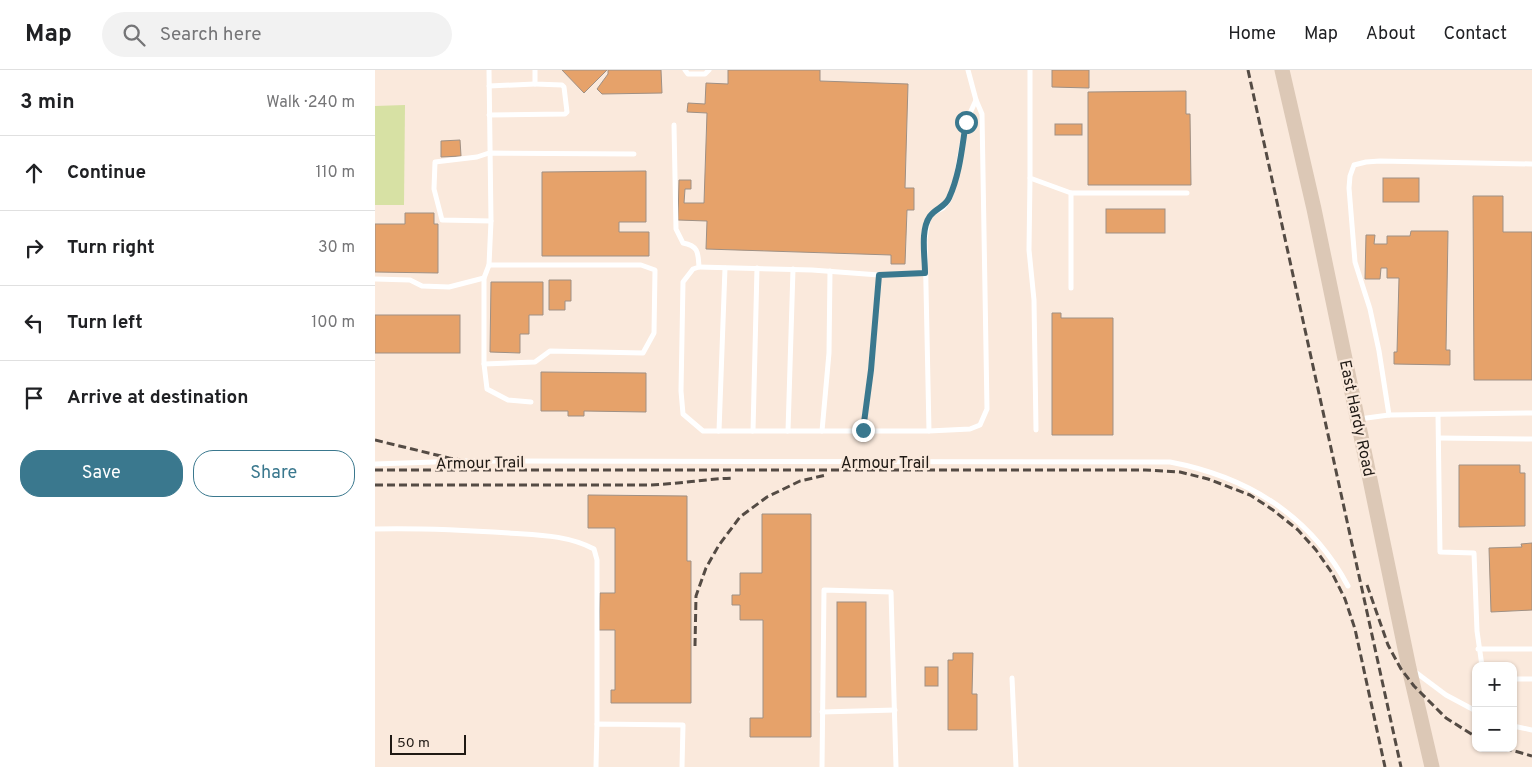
<!DOCTYPE html>
<meta charset="utf-8">
<style>
:root{--surface:#fff;--page:#f2f2f2;--text:#202124;--muted:#757577;--line:#e0e0e0;--accent:#3a788e}
body{margin:0;font-family:Overpass,sans-serif;background:var(--page);color:var(--text)}
.controls{position:absolute;right:15px;bottom:15px;display:grid;overflow:hidden;border-radius:10px;box-shadow:0 1px 4px #0004}
.controls button{width:45px;height:45px;display:grid;place-items:center;padding:0;border:0;border-bottom:1px solid var(--line);background:var(--surface);color:var(--text);font:25px sans-serif}
.scale{position:absolute;left:15px;bottom:12px;width:76px;box-sizing:border-box;padding-left:5px;border:2px solid #1f1914;border-top:0;font-size:14px;line-height:18px;white-space:nowrap;color:#1f1914;-webkit-text-stroke:4px #fae9dc;paint-order:stroke}
.stop{position:absolute;width:15px;height:15px;margin:-11px;border:4px solid #3a788e;border-radius:50%;background:#fff}
.stop.end{background:#3a788e;border-color:#fff;box-shadow:0 1px 5px #0008}
.list{margin:0;padding:0;list-style:none}
h2{display:flex;justify-content:space-between;align-items:center;height:65px;margin:0;padding:0 20px;font-size:21px}
h2 small{font-size:16px;font-weight:400;color:var(--muted)}
.list li{display:grid;grid-template-columns:32px 1fr auto;gap:15px;align-items:center;box-sizing:border-box;height:75px;padding:0 20px;border-top:1px solid var(--line)}
.list b{display:block;font-size:19px;white-space:nowrap}
.list em{font-size:16px;font-style:normal;color:var(--muted)}
.actions{display:flex;gap:10px;padding:15px 20px}
.actions a{flex:1;padding:11px 0;border:1px solid var(--accent);border-radius:20px;text-align:center;font-size:18px;color:var(--accent)}
.actions .main{background:var(--accent);color:#fff}
.icon{flex:none;width:28px;height:28px;fill:none;stroke:currentColor;stroke-width:2;stroke-linecap:round;stroke-linejoin:round}
.map{position:relative;flex:none;width:1157px;height:697px;overflow:hidden}
header{display:flex;align-items:center;gap:30px;box-sizing:border-box;height:70px;padding:0 25px;background:var(--surface);border-bottom:1px solid var(--line)}
header strong{font-size:24px}
nav{display:flex;gap:28px;margin-inline-start:auto;font-size:18px}
.search{width:350px;height:45px;background:var(--page);display:flex;align-items:center;gap:12px;box-sizing:border-box;padding:0 18px;border-radius:28px;color:var(--muted);font-size:19px}
main{display:flex}
aside{flex:1;background:var(--surface)}
.map>svg:first-child{display:block}
.green{fill:#d7e1a4}
.building{fill:#e6a26a;stroke:#9f9084}
.lines{fill:none;stroke-linecap:round;stroke-linejoin:round}
.service{stroke:#fff;stroke-width:5}
.secondary{stroke:#dcc8b6;stroke-width:15}
.rail{stroke:#544b44;stroke-width:3;stroke-dasharray:8 4;stroke-linecap:butt}
.route{stroke:#3a788e;stroke-width:6}
.labels{text-anchor:middle;stroke-width:4.5;stroke-linejoin:round;paint-order:stroke}
.street-label{font-size:16px;fill:#1f1914;stroke:#fae9dc}
</style>
<header>
<strong>Map</strong>
<div class="search"><svg class="icon" aria-label="search" viewBox="0 0 24 24"><circle cx="10" cy="10" r="6"/><path d="M15 15l6 6"/></svg>Search here</div>
<nav><a>Home</a><a>Map</a><a>About</a><a>Contact</a></nav>
</header>
<main>
<aside>
<h2>3 min<small>Walk · 240 m</small></h2>
<ul class="list">
<li><svg class="icon" aria-label="ahead" viewBox="0 0 24 24"><path d="M12 20V5M6 11l6-6 6 6"/></svg><div><b>Continue</b></div><em>110 m</em></li>
<li><svg class="icon" aria-label="right" viewBox="0 0 24 24"><path d="M7 20v-9h11M14 6l5 5-5 5"/></svg><div><b>Turn right</b></div><em>30 m</em></li>
<li><svg class="icon" aria-label="left" viewBox="0 0 24 24"><path d="M17 20v-9H6M10 6l-5 5 5 5"/></svg><div><b>Turn left</b></div><em>100 m</em></li>
<li><svg class="icon" aria-label="arrive" viewBox="0 0 24 24"><path d="M6 21V4h12l-3 4 3 4H6"/></svg><div><b>Arrive at destination</b></div></li>
</ul>
<div class="actions"><a class="main">Save</a><a>Share</a></div>
</aside>
<div class="map">
<svg width="1157" height="697" viewBox="0 0 1157 697">
<rect width="100%" height="100%" fill="#fae9dc"/>
<polygon class="green" points="30,35 29,135 0,135 0,36"/>
<g class="building">
<polygon points="187,0 232,0 209,23"/>
<polygon points="233,0 286,0 287,23 227,24 222,19 233,4"/>
<polygon points="353,0 445,0 445,11 533,14 530,118 539,118 539,140 532,140 530,194 516,194 516,185 331,179 332,151 303,150 304,110 316,110 316,119 310,119 309,133 329,133 332,43 312,42 313,33 330,34 331,13 353,14"/>
<polygon points="677,0 714,0 714,18 677,17"/>
<polygon points="811,21 811,44 815,44 816,115 713,115 713,22"/>
<rect x="680" y="54" width="27" height="11"/>
<polygon points="85,70 86,86 66,87 66,71"/>
<polygon points="271,101 271,152 244,152 244,162 274,162 274,186 167,186 167,102"/>
<rect x="1008" y="108" width="36" height="24"/>
<polygon points="1098,126 1128,126 1128,162 1157,162 1157,310 1099,310"/>
<rect x="731" y="139" width="59" height="24"/>
<polygon points="30,143 59,143 59,154 63,154 63,203 0,202 0,154 30,154"/>
<polygon points="1036,161 1073,161 1071,280 1075,280 1075,295 1019,294 1019,282 1022,282 1024,208 1012,208 1012,198 1006,198 1005,209 990,209 991,165 1000,165 999,174 1012,174 1012,166 1035,166"/>
<polygon points="174,210 196,210 196,231 190,231 190,240 174,240"/>
<polygon points="116,212 168,212 168,245 154,245 154,264 145,264 145,283 115,282"/>
<polygon points="677,243 686,243 686,248 738,248 738,365 677,365"/>
<rect x="0" y="245" width="85" height="38"/>
<polygon points="166,302 271,303 271,342 209,341 209,346 193,346 193,341 166,341"/>
<polygon points="1084,395 1145,395 1145,403 1150,403 1150,456 1084,457"/>
<polygon points="213,425 312,426 312,491 316,491 316,633 236,633 236,620 240,620 240,560 224,560 225,523 240,523 240,458 213,458"/>
<polygon points="387,444 436,444 436,667 375,667 375,648 388,648 388,550 365,550 365,535 357,535 357,525 365,525 365,503 387,503"/>
<polygon points="1157,473 1157,540 1116,542 1114,478 1147,477 1146,474"/>
<rect x="462" y="532" width="29" height="95"/>
<polygon points="578,583 598,583 597,624 602,624 602,660 573,660 573,590 578,590"/>
<rect x="550" y="597" width="13" height="19"/>
</g>
<g class="lines">
<g class="service">
<polyline points="114,0 116,151 114,195 109,208 109,294 112,319 133,330 156,332"/>
<polyline points="310,0 313,4 330,4 334,0"/>
<polyline points="655,0 655,108 696,123 812,123"/>
<polyline points="114,16 160,14"/>
<polyline points="114,45 190,44 192,42 189,17 187,15 160,14 160,0"/>
<path d="M299 55 301 159 308 173C324 176 323 183 324 197L318 199 308 212 306 321 308 344 328 361H554L595 359 605 355 612 339 607 44 601 30 593 0"/>
<polyline points="655,108 654,180 659,230 661,360"/>
<polyline points="696,123 696,218"/>
<polyline points="116,151 67,150 59,119 60,92 102,87 114,83 259,84"/>
<polyline points="324,197 437,200 504,205 496,300 488,360"/>
<polyline points="504,205 550,203"/>
<polyline points="0,209 35,210 47,216 74,217 109,208"/>
<polyline points="109,294 160,292 175,281 268,283 279,263 280,200 266,195 114,195"/>
<polyline points="1014,345 1004,281 995,239 980,192 974,118 975,106 979,95 991,92 1005,91 1157,94"/>
<polyline points="1063,345 1065,482 1099,483 1102,561 1107,596"/>
<polyline points="984,349 1014,345 1157,343"/>
<polyline points="344,361 350,198"/>
<polyline points="378,361 382,198"/>
<polyline points="413,361 418,199"/>
<polyline points="447,361 454,283 455,201"/>
<polyline points="554,361 550,169 553,150 556,144 568,138 574,130 581,108 591,52 601,30"/>
<polyline points="1064,368 1157,369"/>
<path d="M0 394 89 391 795 392C874 407 935 445 973 516"/>
<path d="M0 459C45 458 89 460 134 463 162 465 193 465 219 479L222 490V654"/>
<polyline points="1103,579 1157,579"/>
<polyline points="1039,601 1071,625 1101,641"/>
<polyline points="637,608 641,697"/>
<polyline points="1138,609 1157,609"/>
<polyline points="447,642 520,640"/>
<polyline points="1138,656 1157,660"/>
<polyline points="221,697 222,654 308,655 307,697"/>
<polyline points="447,697 449,520 516,522 521,697"/>
</g>
<polyline class="secondary" points="907,0 939,139 1034,598 1057,697"/>
<g class="rail">
<polyline points="873,0 1026,697"/>
<polyline points="0,370 74,388 117,395"/>
<polyline points="0,400 770,400 805,402 833,409 875,425 898,440 923,460 941,480 957,503 970,529 980,559 1010,697"/>
<path d="M0 415H274C303 414 330 409 359 408"/>
<polyline points="992,515 1013,575 1026,599 1039,616 1071,648 1101,667"/>
<polyline points="320,576 321,526 331,498 344,475 365,447 392,427 425,411 451,405"/>
<polyline points="1129,678 1157,686"/>
</g>
</g>
<g class="lines">
<path class="route" d="M488 360 496 300 504 205 550 203C550 186 545 160 555 146 561 138 570 137 574 128 585 104 587 77 591 52"/>
</g>
<g class="labels">
<g class="street-label">
<text transform="translate(983 348) rotate(78)" y="6">East Hardy Road</text>
<text transform="translate(105 392) rotate(-1)" y="6">Armour Trail</text>
<text x="510" y="398">Armour Trail</text>
</g>
</g>
</svg>
<div class="controls">
<button>+</button>
<button>−</button>
</div>
<div class="scale">50 m</div>
<div class="stop" style="left:591px;top:52px"></div>
<div class="stop end" style="left:488px;top:360px"></div>
</div>
</main>
